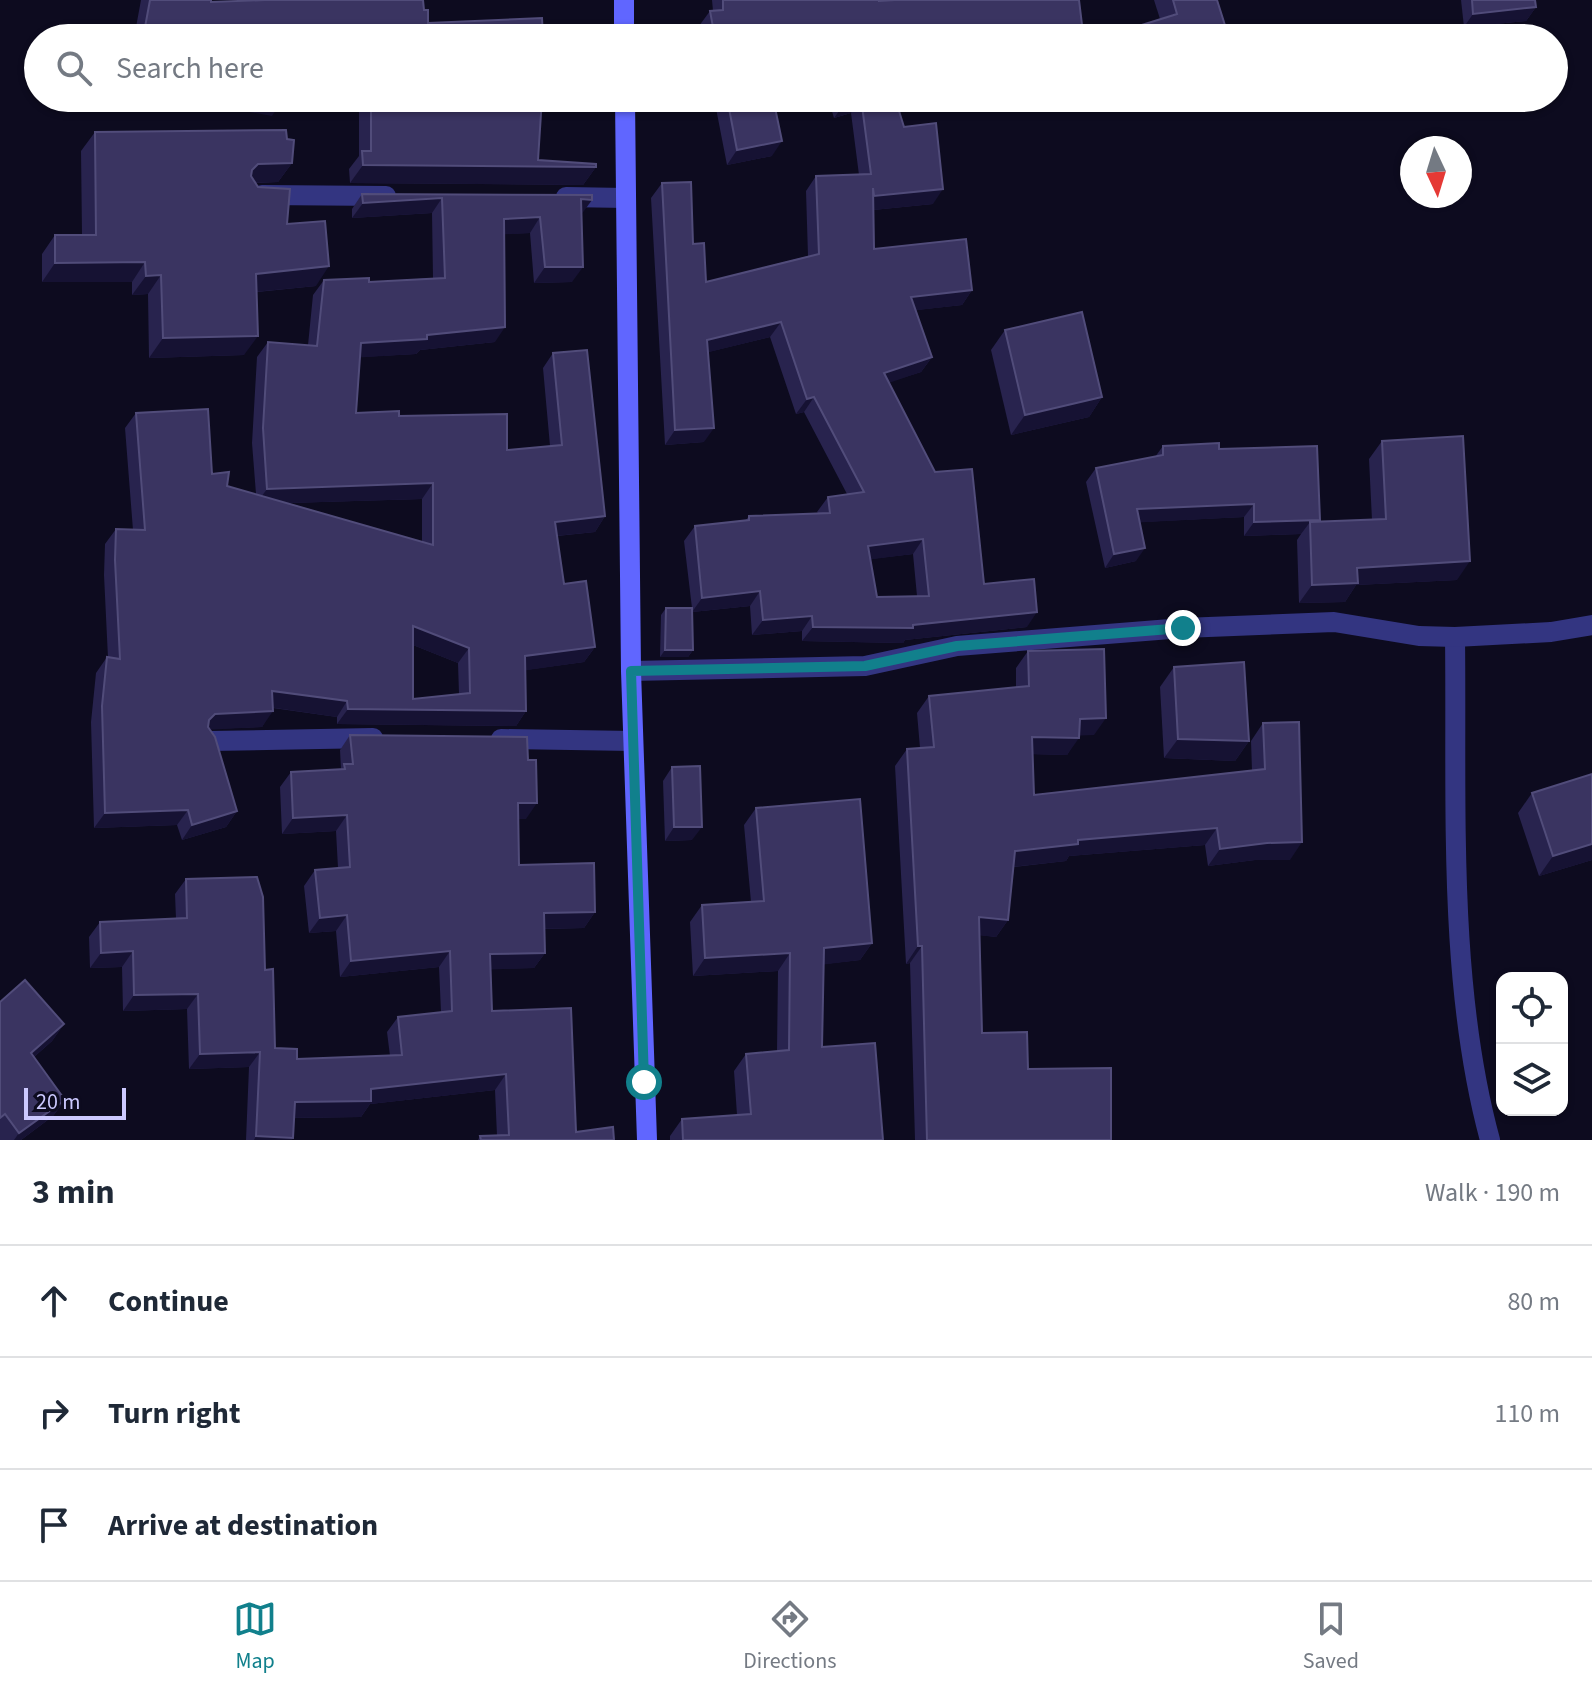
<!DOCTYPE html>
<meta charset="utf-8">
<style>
:root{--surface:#fff;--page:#f2f2f3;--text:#1f2937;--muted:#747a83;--line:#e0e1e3;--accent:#11808c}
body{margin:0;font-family:"Source Sans 3",sans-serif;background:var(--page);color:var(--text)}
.controls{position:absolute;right:24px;bottom:24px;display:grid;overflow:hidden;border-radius:16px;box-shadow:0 2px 6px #0004}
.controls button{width:72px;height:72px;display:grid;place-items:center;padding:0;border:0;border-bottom:2px solid var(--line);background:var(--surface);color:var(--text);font:40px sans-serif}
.compass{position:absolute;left:1400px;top:136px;width:72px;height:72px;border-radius:50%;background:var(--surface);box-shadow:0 2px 6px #0004;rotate:176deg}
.scale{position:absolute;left:24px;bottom:20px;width:102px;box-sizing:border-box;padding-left:8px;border:4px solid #ccc9ff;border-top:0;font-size:22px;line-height:28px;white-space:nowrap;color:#ccc9ff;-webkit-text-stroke:6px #0d0b1f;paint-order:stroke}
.stop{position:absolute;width:24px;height:24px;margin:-18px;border:6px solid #11808c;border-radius:50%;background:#fff}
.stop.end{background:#11808c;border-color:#fff;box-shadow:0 2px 8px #0008}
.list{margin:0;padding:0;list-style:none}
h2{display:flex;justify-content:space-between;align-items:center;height:104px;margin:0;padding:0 32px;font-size:34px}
h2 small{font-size:26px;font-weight:400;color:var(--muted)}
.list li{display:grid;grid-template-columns:52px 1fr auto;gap:24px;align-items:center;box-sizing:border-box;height:112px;padding:0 32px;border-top:2px solid var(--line)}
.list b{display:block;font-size:30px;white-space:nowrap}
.list em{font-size:26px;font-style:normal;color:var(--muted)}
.icon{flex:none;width:44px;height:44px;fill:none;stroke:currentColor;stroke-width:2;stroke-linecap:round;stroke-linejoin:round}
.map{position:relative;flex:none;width:1592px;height:1140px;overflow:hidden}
.search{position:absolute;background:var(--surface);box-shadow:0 2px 6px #0004;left:24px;right:24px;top:24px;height:88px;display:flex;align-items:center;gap:20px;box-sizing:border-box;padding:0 28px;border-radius:44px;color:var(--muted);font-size:30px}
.sheet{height:440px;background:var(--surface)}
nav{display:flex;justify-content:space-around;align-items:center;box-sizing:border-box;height:112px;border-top:2px solid var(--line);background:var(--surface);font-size:22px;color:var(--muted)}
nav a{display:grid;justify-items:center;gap:4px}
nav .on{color:var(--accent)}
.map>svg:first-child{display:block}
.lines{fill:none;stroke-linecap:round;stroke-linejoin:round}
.street{stroke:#333581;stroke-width:20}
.secondary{stroke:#6066ff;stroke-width:20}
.wall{fill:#28234e;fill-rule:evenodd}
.shaded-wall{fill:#161233}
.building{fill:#3a3461;stroke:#514c7a;stroke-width:2;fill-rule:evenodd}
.route{stroke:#11808c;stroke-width:10}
</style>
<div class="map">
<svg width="1592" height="1140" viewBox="0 0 1592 1140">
<rect width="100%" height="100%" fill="#0d0b1f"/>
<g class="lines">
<g class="street">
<polyline points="262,195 386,196"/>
<polyline points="566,197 626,198"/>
<path d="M1455 637C1457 801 1447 982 1490 1140"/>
<polyline points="631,671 865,666 957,646 1183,628 1334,622 1419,636 1455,637 1551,632 1592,625"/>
<polyline points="501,739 633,741"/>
<polyline points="210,741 373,738"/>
</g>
<g class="secondary">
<polyline points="624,0 624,38"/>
<polyline points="625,98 631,671 647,1140"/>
</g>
</g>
<g class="wall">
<polygon points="141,0 211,0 211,2 424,10 428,23 543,38 134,38"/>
<polygon points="712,0 879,0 879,1 1083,33 1079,38 702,38 699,26 710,11 713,11"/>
<polygon points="1154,0 1217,0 1160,19"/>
<polygon points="1461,0 1535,0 1536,7 1526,21 1464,27"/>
<polygon points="359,98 542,98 538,160 596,167 583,185 350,183 349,169 359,156"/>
<polygon points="714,98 801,98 773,99 772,156 727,165"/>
<path d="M828 98H895L904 127 933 204 873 210 874 249 972 290 962 305 916 310 932 357 921 372 889 382 984 584 1027 627 905 640 903 643 802 641V631L752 635 750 606 692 612 693 650 688 657H660L661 615 666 608H692L684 541 695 526 746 520 749 516 818 513 817 512 828 497 847 494 804 412 796 414 770 337 708 352 704 442 665 445 651 198 662 183 693 244 706 282 808 256 806 191 816 176 859 175 851 113 834 118ZM913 554 917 596 877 597 870 559Z"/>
<polygon points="95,132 287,139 292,163 278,182 255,183 287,224 316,286 257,292 244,355 149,358 148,294 132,295 132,282 42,282 42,254 55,235 82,235 81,151"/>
<path d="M362 194 592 195 581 214 572 282 534 283 530 233 504 234 495 342 420 350 416 354 360 357 356 413 399 416 507 450 550 446 543 368 553 353 605 516 595 532 557 536 564 584 595 647 584 662 525 670 526 711 516 726 337 724V717L273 708 262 727 209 729 237 811 226 827 182 840 177 825 94 828 91 722 96 673 107 657 108 658 104 575 105 544 116 529 133 530 125 428 136 413 227 486 256 494 252 443 257 357 268 342 308 345 313 295 324 280 369 282 433 278 432 213 352 218V209ZM422 499V542L288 503ZM413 645 458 663 459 694 413 699Z"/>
<polygon points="1005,330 1102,397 1089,417 1011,435 991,350"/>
<polygon points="1382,441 1457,580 1356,585 1345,602 1299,603 1297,540 1301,534 1244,536 1244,517 1140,522 1136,561 1105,568 1086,482 1096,468 1155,457 1163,446 1219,449 1320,520 1318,522 1372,520 1369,459"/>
<polygon points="1028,651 1094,735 1079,735 1067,755 1033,754 1034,795 1252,771 1251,741 1263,723 1290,860 1255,860 1208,866 1205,845 1069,856 1066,861 1014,867 1008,920 996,937 980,935 982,1033 1028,1069 1111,1140 915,1140 910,963 906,964 895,766 907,749 920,748 917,713 929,696 1016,687 1016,668"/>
<polygon points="1174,667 1249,741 1235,761 1164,758 1160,687"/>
<polygon points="350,735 526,819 518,819 519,865 595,912 584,928 545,929 545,953 534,968 491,969 492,1011 576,1132 614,1140 478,1140 480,1136 497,1136 495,1090 370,1104 361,1117 294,1118 292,1140 246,1140 249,1067 189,1069 187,1009 123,1011 122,967 90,968 89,937 100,922 176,919 175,894 186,879 265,970 275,1048 297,1059 390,1056 387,1032 398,1017 441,1012 439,967 340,977 336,931 309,933 304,886 315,870 338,868 336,831 282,834 280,787 291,772 341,769 340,750"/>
<polygon points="672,767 692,840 665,841 663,781"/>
<polygon points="1532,793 1592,860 1539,876 1518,813"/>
<polygon points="756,808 872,943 860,960 824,964 822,1047 883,1140 670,1140 670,1136 682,1119 737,1115 734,1071 746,1054 777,1051 778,971 693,976 690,922 702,905 751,902 744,825"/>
<polygon points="0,1002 64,1024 52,1041 34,1057 65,1100 53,1116 21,1140 0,1140"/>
</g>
<g class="shaded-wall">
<polygon points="1536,7 1526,21 1464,27 1473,14"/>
<polygon points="1083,33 1079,38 1037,38"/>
<polygon points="171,98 284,98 272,116"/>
<polygon points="861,98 851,113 834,118 845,103"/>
<polygon points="782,141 772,156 727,165 737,150"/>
<polygon points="292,163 278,182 244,183 252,170 258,164"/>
<polygon points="363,165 596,167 583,185 350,183"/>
<polygon points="943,189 933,204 863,211 874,196"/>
<polygon points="442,198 432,213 352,218 363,203"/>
<polygon points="581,199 592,200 581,215"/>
<polygon points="540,217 530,233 493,235 504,219"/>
<polygon points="145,262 132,282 42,282 55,263"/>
<polygon points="329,266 316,286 243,293 256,274"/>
<polygon points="545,267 583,267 572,282 534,283"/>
<polygon points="161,275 148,294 132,295 146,276"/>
<polygon points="972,290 962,305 901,312 911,297"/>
<polygon points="781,322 770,337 697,355 707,340"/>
<polygon points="505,327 495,342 420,350 416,354 351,358 361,343"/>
<polygon points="258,336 244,355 149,358 163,338"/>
<polygon points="932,357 921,372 874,388 884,373"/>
<polygon points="814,397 804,412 796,414 807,399"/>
<polygon points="1102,397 1089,417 1011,435 1025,415"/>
<polygon points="714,428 704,442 665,445 675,430"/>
<polygon points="433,483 422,499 256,504 267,489"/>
<polygon points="1254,504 1244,517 1128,523 1137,509"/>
<polygon points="605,516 595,532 545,537 555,522"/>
<polygon points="1320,520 1310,533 1310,522 1301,534 1244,536 1254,522"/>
<polygon points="923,539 913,554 858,561 868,546"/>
<polygon points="1145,548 1136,561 1105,568 1114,554"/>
<polygon points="1470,561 1457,580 1356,585 1345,602 1299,603 1312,585 1357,568"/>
<polygon points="760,591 750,606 692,612 702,598"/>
<polygon points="1037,612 1027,627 905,640 903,643 802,641 813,627 913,625"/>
<polygon points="812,616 802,631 752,635 763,620"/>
<polygon points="413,626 469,648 458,663 403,641"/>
<polygon points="595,647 584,662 514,672 525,656"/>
<polygon points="665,650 693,650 688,657 660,657"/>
<polygon points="272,691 347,701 337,717 262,706"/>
<polygon points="348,709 526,711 516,726 337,724"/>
<polygon points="273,711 262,727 204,730 209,720 215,714"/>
<polygon points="1106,718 1094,735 1068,736 1080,719"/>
<polygon points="1032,737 1079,738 1067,755 1020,754"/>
<polygon points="1178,739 1249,741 1235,761 1164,758"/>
<polygon points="518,803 537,803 526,819 507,819"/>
<polygon points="188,810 177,825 94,828 105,813"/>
<polygon points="237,811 226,827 182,840 192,825"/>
<polygon points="347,815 336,831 282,834 293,818"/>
<polygon points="674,827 702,827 692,840 665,841"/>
<polygon points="1217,828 1205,845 1069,856 1066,861 1003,868 1015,851 1078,840"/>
<polygon points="1302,842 1290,860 1255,860 1208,866 1220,849 1267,843"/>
<polygon points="1592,844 1592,860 1539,876 1553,856"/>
<polygon points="595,912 584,928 533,929 544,913"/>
<polygon points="347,915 336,931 309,933 320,918"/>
<polygon points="979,917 1008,920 996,937 967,934"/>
<polygon points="872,943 860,960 812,966 824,948"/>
<polygon points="918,946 922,946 910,963 906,964"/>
<polygon points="133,951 122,967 90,968 101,953"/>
<polygon points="450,951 439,967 340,977 351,961"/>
<polygon points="545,953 534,968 479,970 490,954"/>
<polygon points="790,953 778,971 693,976 705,958"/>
<polygon points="198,994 187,1009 123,1011 134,995"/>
<polygon points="64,1024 52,1041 19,1070 31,1053"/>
<polygon points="260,1052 249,1067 189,1069 200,1054"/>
<polygon points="506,1074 495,1090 370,1104 361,1117 284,1118 295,1102 371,1089"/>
<polygon points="65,1100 53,1116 21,1140 14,1140 19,1133"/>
<polygon points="256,1136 293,1138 292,1140 254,1140"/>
</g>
<g class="building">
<polygon points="150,0 211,0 211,2 265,0 423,0 424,10 428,10 428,23 542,18 543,38 143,38"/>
<polygon points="723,0 879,0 879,1 895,0 1079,0 1083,33 1037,38 715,38 710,11 723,10"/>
<polygon points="1173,0 1217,0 1229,38 1100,38 1177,14"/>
<polygon points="1472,0 1535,0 1536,7 1473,14"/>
<polygon points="371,98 542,98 538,160 596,164 596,167 363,165 362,151 371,151"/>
<polygon points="727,98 773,98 782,141 737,150"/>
<path d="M843 98H895L904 127 936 123 943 189 874 196 873 188 874 249 966 239 972 290 911 297 932 357 884 373 935 472 972 469 984 584 1034 579 1037 612 913 625V628L813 627 812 616 763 620 760 591 702 598 695 526 749 520V516L830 513 828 497 864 492 814 397 807 399 781 322 707 340 714 428 675 430 662 183 691 182 693 244 704 243 706 282 819 254 816 176 871 174 861 98 845 103ZM923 539 929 596 877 597 868 546Z"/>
<polygon points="286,130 287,139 294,140 292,163 258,164 252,170 251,176 258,187 290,189 287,224 325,221 329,266 256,274 258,336 163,338 161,275 146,276 145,262 55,263 55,235 96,235 95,132"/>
<path d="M362 194 592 195V200L581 199 583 267H545L540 217 504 219 505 327 427 335V339L361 343 356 413 399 411V416L507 414V450L562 445 553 353 587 350 605 516 555 522 564 584 586 581 595 647 525 656 526 711 348 709 347 701 272 691 273 711 215 714 209 720 208 727 215 737 237 811 192 825 188 810 105 813 102 706 107 657 120 659 115 560 116 529 145 530 136 413 208 409 212 474 229 472 227 486 433 545V483L267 489 263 428 268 342 317 346 324 280 369 278V282L445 278 442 198 363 203ZM413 626 469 648 470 693 413 699Z"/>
<polygon points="1082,312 1102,397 1025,415 1005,330"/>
<polygon points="1463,436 1470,561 1357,568 1358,583 1312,585 1310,522 1386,519 1382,441"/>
<polygon points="1219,443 1219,449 1317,446 1320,520 1254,522 1254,504 1137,509 1145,548 1114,554 1096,468 1163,455 1163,446"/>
<polygon points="666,608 692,608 693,650 665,650"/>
<polygon points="1104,649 1106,718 1080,719 1079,738 1032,737 1034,795 1265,769 1263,723 1299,722 1302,842 1267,843 1220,849 1217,828 1078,840 1078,844 1015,851 1008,920 979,917 982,1033 1027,1032 1028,1069 1111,1068 1111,1140 927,1140 922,946 918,946 907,749 934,747 929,696 1029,686 1028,651"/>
<polygon points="1244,662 1249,741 1178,739 1174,667"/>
<polygon points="350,735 527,737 528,760 536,760 537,803 518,803 519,865 594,863 595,912 544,913 545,953 490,954 492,1011 571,1008 576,1132 613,1127 614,1140 481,1140 480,1136 509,1135 506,1074 371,1089 371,1101 295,1102 293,1138 256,1136 260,1052 200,1054 198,994 134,995 133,951 101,953 100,922 187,918 186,879 257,877 263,897 265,970 273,969 275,1048 297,1049 297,1059 402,1055 398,1017 452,1011 450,951 351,961 347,915 320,918 315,870 350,867 347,815 293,818 291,772 345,769 344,764 353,764"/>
<polygon points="700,766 702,827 674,827 672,767"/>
<polygon points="1592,774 1592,844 1553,856 1532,793"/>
<polygon points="860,799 872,943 824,948 822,1047 875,1043 883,1140 683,1140 682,1119 751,1114 746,1054 789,1050 790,953 705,958 702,905 764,901 756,808"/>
<polygon points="25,980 64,1024 31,1053 65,1100 19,1133 5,1114 0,1118 0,1002"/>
</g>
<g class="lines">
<polyline class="route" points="644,1082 631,671 865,666 957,646 1183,628"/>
</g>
</svg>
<div class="controls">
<button><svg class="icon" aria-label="locate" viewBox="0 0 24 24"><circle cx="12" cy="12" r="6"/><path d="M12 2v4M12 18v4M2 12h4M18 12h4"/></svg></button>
<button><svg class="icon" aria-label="layers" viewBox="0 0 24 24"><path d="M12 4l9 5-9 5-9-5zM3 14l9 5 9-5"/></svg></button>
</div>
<svg class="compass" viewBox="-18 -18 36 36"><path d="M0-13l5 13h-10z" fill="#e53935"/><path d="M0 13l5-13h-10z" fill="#747a83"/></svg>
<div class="scale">20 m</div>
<div class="stop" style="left:644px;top:1082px"></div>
<div class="stop end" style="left:1183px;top:628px"></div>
<div class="search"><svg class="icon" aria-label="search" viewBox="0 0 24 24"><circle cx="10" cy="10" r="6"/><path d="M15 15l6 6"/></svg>Search here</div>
</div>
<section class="sheet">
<h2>3 min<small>Walk · 190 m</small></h2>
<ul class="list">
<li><svg class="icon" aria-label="ahead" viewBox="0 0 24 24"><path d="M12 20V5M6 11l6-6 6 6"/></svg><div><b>Continue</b></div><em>80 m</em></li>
<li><svg class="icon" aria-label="right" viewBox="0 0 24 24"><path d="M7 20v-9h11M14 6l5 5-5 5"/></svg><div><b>Turn right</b></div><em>110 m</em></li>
<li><svg class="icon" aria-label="arrive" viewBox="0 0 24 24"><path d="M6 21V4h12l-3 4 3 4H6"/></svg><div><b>Arrive at destination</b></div></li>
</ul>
</section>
<nav>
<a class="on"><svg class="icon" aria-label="map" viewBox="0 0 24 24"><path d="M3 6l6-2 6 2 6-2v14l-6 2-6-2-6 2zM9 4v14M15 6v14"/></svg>Map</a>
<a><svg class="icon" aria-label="directions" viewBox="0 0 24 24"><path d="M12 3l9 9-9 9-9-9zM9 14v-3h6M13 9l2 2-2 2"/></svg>Directions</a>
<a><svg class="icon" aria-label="saved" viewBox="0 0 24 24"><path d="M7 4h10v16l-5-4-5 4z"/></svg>Saved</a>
</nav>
